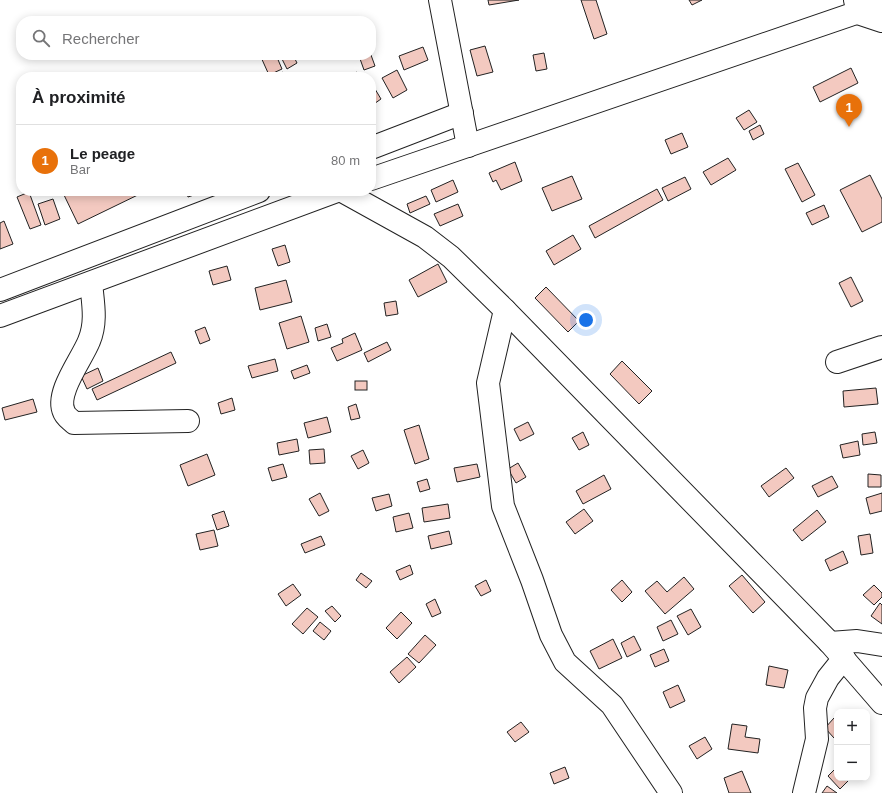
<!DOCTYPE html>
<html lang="fr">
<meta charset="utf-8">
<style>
:root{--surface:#fff;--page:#f6f6f6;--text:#202124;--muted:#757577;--line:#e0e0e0;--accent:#c62828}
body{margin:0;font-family:Arial,sans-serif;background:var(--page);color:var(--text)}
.controls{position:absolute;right:12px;bottom:12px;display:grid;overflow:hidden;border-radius:8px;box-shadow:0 2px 10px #0003}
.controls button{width:36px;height:36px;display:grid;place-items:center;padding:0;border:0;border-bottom:1px solid var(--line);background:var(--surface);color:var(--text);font:20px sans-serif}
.you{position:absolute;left:586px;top:320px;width:14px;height:14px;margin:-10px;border:3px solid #fff;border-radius:50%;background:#1a73e8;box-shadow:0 0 0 6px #1a73e833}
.badge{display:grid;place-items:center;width:26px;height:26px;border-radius:50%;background:var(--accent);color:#fff;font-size:13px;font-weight:700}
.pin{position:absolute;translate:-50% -33px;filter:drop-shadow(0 1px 2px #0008)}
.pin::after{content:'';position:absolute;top:21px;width:14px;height:12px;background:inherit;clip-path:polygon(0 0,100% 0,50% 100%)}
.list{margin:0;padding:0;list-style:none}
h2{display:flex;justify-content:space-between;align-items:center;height:52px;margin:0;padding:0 16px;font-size:17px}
h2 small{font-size:13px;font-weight:400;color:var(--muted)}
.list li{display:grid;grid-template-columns:26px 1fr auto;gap:12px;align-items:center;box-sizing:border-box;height:72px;padding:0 16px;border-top:1px solid var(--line)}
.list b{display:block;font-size:15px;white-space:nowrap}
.list p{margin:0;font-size:13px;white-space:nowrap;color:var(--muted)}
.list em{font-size:13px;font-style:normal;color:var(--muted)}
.icon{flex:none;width:22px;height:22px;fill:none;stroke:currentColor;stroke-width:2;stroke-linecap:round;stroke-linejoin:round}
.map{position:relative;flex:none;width:882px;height:793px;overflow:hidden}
.search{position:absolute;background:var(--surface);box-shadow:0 2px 10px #0003;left:16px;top:16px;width:360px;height:44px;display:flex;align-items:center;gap:10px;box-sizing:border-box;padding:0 14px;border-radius:16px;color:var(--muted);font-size:15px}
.panel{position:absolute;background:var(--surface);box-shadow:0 2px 10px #0003;left:16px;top:72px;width:360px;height:124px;border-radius:16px}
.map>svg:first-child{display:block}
.building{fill:#f3c9c0;stroke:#222}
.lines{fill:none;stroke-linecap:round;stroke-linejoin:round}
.minor-casing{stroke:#222;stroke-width:24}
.major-casing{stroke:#222;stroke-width:24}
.minor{stroke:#fff;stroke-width:22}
.major{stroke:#fff;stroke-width:22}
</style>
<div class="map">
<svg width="882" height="793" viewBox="0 0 882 793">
<rect width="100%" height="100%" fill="#fff"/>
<g class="building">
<polygon points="488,0 519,0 489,5"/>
<polygon points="581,0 596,0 607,34 594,39"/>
<polygon points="689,0 702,0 692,5"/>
<polygon points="485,46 493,72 477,76 470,50"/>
<polygon points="423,47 428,60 404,70 399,56"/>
<polygon points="544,53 547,69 536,71 533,55"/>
<polygon points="260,55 276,55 282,69 269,75"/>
<polygon points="280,55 293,55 297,63 287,69"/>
<polygon points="361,55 371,55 375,66 364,70 359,56"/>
<polygon points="851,68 858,83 820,102 813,87"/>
<polygon points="397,70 407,90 393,98 382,78"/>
<polygon points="283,72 288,77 275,77"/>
<polygon points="357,72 360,77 348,77"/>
<polygon points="375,89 381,99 371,106 371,91"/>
<polygon points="749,110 757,122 744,130 736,118"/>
<polygon points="760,125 764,134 753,140 749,131"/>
<polygon points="682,133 688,147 671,154 665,140"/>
<polygon points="728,158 736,170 711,185 703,172"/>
<polygon points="515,162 522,181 501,190 496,180 493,182 489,173"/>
<polygon points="798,163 815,195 802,202 785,169"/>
<polygon points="870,175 882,199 882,222 862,232 840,190"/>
<polygon points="572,176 582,199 552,211 542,188"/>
<polygon points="685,177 691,189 668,201 662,188"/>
<polygon points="453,180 458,192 436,202 431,190"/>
<polygon points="657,189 663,200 595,238 589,226"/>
<polygon points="72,191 146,191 78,224 64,195"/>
<polygon points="186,191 202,191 203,192 188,197"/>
<polygon points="29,192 41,225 30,229 17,197"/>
<polygon points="426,196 430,204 410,213 407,204"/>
<polygon points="53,199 60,219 45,225 38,204"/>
<polygon points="458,204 463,216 440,226 434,214"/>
<polygon points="824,205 829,217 812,225 806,213"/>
<polygon points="4,221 13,244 0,249 0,223"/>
<polygon points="573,235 581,249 554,265 546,251"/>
<polygon points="285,245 290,262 278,266 272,249"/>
<polygon points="438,264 447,282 418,297 409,280"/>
<polygon points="227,266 231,280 213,285 209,271"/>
<polygon points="851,277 863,301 851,307 839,283"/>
<polygon points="286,280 292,302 260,310 255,288"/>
<polygon points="546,287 579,321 568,332 535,298"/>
<polygon points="396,301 398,314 386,316 384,303"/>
<polygon points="301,316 309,342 287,349 279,323"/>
<polygon points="327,324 331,337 318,341 315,328"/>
<polygon points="205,327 210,340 200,344 195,331"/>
<polygon points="355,333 362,350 337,361 331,348 343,343 342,339"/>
<polygon points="387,342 391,350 368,362 364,353"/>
<polygon points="171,352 176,363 97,400 92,389"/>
<polygon points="275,359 278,371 252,378 248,366"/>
<polygon points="622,361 652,391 639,404 610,374"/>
<polygon points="307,365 310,373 294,379 291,371"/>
<polygon points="98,368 103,381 87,389 81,376"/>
<rect x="355" y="381" width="12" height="9"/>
<polygon points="876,388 878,404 844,407 843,391"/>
<polygon points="232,398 235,410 221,414 218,403"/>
<polygon points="33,399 37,412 5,420 2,408"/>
<polygon points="356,404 360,418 351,420 348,407"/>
<polygon points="327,417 331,432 308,438 304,423"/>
<polygon points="528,422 534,434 520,441 514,429"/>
<polygon points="419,425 429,459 415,464 404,430"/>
<polygon points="583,432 589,445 579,450 572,438"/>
<polygon points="875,432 877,443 863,445 862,434"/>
<polygon points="297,439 299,451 279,455 277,443"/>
<polygon points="858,441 860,455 843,458 840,445"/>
<polygon points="324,449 325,463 310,464 309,450"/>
<polygon points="363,450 369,463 358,469 351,456"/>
<polygon points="207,454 215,475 188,486 180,465"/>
<polygon points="518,463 526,477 516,483 508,469"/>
<polygon points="283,464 287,477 272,481 268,468"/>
<polygon points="477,464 480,477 457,482 454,468"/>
<polygon points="786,468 794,478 769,497 761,486"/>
<polygon points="868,474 881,475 881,487 868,487"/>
<polygon points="604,475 611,489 583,504 576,491"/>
<polygon points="832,476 838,487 818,497 812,486"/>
<polygon points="427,479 430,489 420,492 417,482"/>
<polygon points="320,493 329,511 319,516 309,499"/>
<polygon points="882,493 882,511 870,514 866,498"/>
<polygon points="389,494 392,506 376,511 372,498"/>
<polygon points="448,504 450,518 424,522 422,508"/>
<polygon points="584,509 593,521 575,534 566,522"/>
<polygon points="817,510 826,522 802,541 793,530"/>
<polygon points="224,511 229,526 217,530 212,515"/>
<polygon points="409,513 413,528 396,532 393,517"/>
<polygon points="214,530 218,546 200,550 196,534"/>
<polygon points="449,531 452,544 431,549 428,536"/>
<polygon points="870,534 873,553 861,555 858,536"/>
<polygon points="321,536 325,545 305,553 301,544"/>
<polygon points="843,551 848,563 830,571 825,560"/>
<polygon points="410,565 413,574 400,580 396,571"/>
<polygon points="361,573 372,581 366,588 356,580"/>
<polygon points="742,575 765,602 753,613 729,586"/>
<polygon points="684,577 694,589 665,614 645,591 657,581 667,592"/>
<polygon points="486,580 491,591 481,596 475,586"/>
<polygon points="622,580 632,592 622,602 611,590"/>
<polygon points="293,584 301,595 286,606 278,594"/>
<polygon points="874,585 882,593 882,597 874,605 863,595"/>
<polygon points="435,599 441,613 432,617 426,604"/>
<polygon points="880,603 882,605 882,624 871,616"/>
<polygon points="332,606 341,616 335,622 325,611"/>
<polygon points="307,608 318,617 303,634 292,624"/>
<polygon points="691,609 701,627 688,635 677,616"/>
<polygon points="401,612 412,623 397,639 386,628"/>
<polygon points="671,620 678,634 663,641 657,627"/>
<polygon points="320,622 331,631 324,640 313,631"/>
<polygon points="425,635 436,645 419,663 408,654"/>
<polygon points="634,636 641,650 627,657 621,643"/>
<polygon points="613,639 622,658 599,669 590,651"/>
<polygon points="664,649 669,661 655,667 650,655"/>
<polygon points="407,657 416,667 399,683 390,672"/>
<polygon points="769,666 788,670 784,688 766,685"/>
<polygon points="678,685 685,701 670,708 663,692"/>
<polygon points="834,718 837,721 837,735 834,738 825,728"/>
<polygon points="521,722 529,732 515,742 507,732"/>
<polygon points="732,724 747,726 745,737 760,739 758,753 728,749"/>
<polygon points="705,737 712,749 697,759 689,746"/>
<polygon points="565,767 569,778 554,784 550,773"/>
<polygon points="837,767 837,778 851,778 840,789 828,776"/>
<polygon points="742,771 751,793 729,793 724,778"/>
<polygon points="827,786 837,793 822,793"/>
</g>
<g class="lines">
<g class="minor-casing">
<g id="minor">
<polyline points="440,0 468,146"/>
<polyline points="855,0 858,13 882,21"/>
<polyline points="371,148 462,113"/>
<polyline points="342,191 425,237 451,257 505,310 830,643 882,703"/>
<path d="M91 283C93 303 97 322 89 341 82 359 55 393 64 412 65 416 71 420 74 423L188 421"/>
<polyline points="0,290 259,191"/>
<polyline points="505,310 488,383 503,506 532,580 551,635 565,662 612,705 671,793"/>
<polyline points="837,362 882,347"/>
<polyline points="830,643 857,641 882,645"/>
<polyline points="804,793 817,739 815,708 817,698 828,678 844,658"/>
</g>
</g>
<g class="major-casing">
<g id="major">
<polyline points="371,179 882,4"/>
<polyline points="0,316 337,191"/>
</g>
</g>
<use href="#minor" class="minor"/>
<use href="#major" class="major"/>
</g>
</svg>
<div class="controls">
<button>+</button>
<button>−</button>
</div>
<div class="you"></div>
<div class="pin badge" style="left:849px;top:127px;background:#e8710a">1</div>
<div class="search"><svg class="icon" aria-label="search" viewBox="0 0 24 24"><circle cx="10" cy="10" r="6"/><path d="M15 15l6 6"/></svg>Rechercher</div>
<section class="panel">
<h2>À proximité<small></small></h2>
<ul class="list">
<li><span class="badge" style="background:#e8710a">1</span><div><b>Le peage</b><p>Bar</p></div><em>80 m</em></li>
</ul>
</section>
</div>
